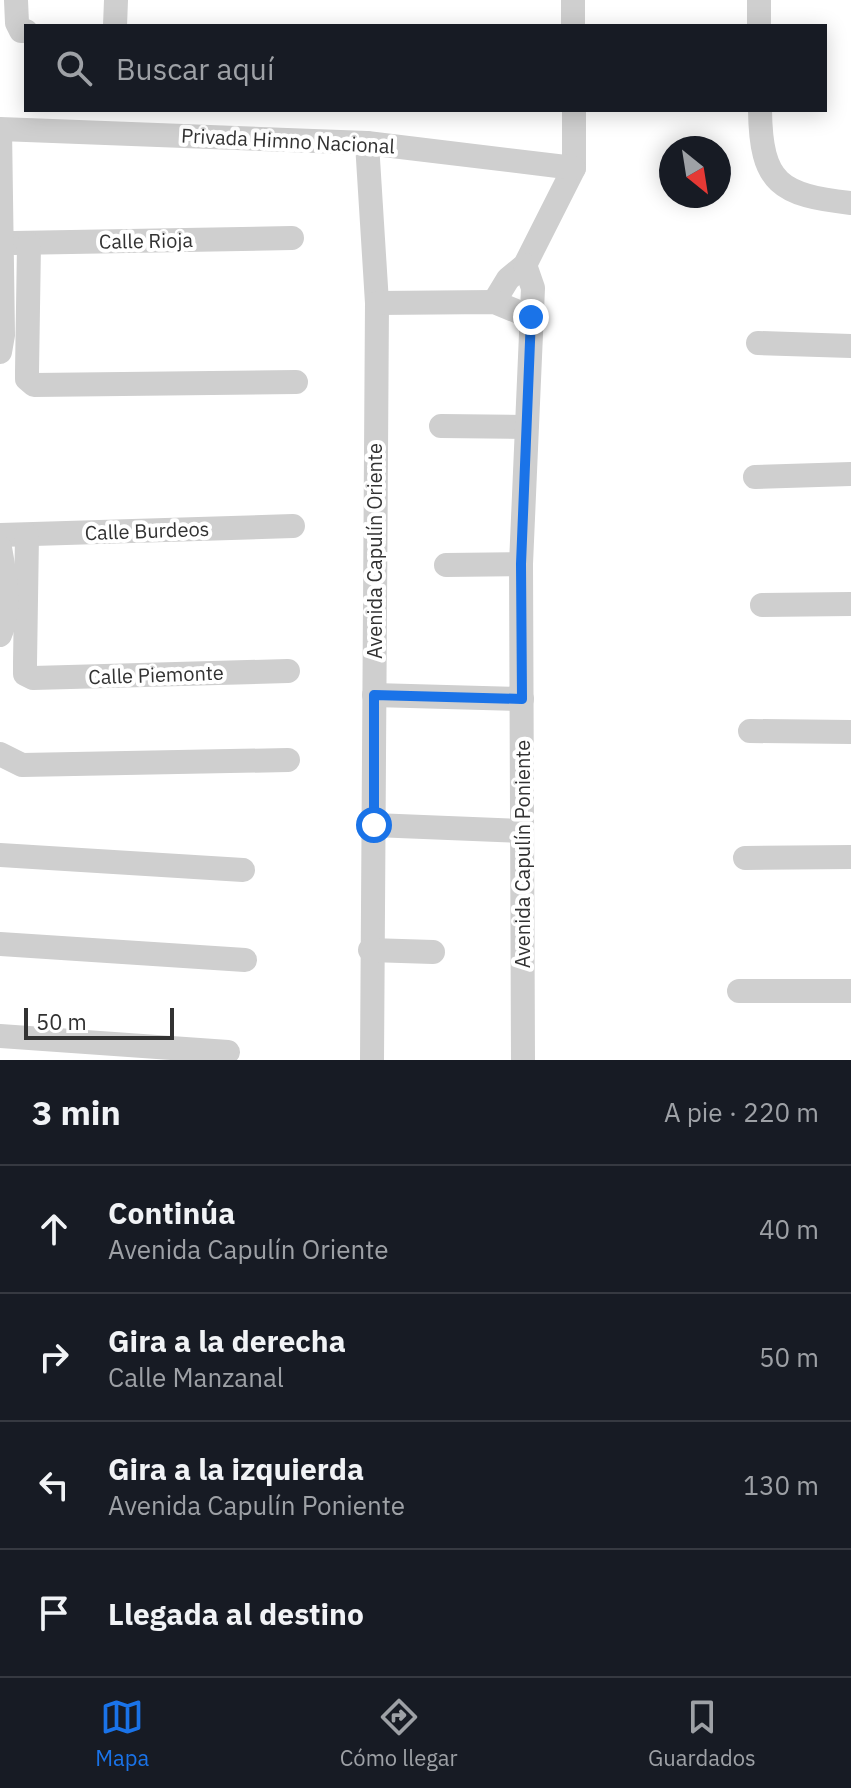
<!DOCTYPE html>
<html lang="es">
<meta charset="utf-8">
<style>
:root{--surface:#171b24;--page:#242831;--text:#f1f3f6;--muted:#9ea1a6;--line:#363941;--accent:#1a73e8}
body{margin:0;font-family:"IBM Plex Sans",sans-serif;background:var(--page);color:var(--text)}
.compass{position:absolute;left:659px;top:136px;width:72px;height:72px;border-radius:50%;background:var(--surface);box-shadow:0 4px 20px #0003;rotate:150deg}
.scale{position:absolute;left:24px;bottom:20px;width:150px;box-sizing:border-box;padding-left:8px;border:4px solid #323232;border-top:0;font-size:22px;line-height:28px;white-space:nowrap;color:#323232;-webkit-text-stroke:6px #fff;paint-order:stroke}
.stop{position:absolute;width:24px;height:24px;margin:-18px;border:6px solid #1a73e8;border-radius:50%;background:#fff}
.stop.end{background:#1a73e8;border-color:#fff;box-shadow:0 2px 8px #0008}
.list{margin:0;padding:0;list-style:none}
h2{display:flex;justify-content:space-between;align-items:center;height:104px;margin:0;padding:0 32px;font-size:34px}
h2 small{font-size:26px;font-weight:400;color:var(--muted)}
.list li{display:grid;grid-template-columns:52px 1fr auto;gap:24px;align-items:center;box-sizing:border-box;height:128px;padding:0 32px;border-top:2px solid var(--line)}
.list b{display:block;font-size:30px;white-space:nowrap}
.list p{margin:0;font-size:26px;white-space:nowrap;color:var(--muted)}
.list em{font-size:26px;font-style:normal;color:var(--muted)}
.icon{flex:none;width:44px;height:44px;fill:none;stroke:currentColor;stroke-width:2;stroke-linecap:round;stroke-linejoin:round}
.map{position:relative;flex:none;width:851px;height:1060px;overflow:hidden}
.search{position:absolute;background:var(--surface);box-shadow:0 4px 20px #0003;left:24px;right:24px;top:24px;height:88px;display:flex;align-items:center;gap:20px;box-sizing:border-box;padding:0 28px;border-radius:0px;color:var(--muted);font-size:30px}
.sheet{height:616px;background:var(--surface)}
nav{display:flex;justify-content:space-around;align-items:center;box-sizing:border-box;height:112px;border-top:2px solid var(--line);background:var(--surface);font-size:22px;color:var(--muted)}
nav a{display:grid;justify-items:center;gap:4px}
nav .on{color:var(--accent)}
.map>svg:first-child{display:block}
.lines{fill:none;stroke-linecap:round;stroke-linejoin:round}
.minor{stroke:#cfcfcf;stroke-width:24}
.route{stroke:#1a73e8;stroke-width:10}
.labels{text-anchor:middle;stroke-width:8;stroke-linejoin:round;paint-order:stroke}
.street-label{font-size:20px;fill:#323232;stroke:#fff}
</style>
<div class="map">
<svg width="851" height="1060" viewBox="0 0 851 1060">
<rect width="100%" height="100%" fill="#fff"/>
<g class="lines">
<g class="minor">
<polyline points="16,0 17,23 21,31 26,31"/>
<polyline points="573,0 573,26"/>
<polyline points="759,0 759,26"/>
<polyline points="115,26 116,0"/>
<path d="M760 110C761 184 780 195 851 203"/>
<polyline points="367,143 377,303 372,1060"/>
<polyline points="14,243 292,238"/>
<polyline points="29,244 27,372 27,379 34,385 296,382"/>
<polyline points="494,302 508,279 525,265 574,168 574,110"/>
<polyline points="377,303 494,302 531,317"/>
<polyline points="758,343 851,346"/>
<polyline points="0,352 3,335 0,129 367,143 574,168"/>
<polyline points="441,426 525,427"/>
<polyline points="755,477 851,474"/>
<polyline points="0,535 293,526"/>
<polyline points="27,535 25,663 25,674 33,678 288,671"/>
<path d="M0 548C5 575 12 608 0 635"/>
<polyline points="446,565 521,564"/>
<polyline points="762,605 851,604"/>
<polyline points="374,695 522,699"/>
<polyline points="750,731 851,732"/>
<polyline points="0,754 22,765 288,760"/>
<polyline points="374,825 522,831"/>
<polyline points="0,855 243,870"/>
<polyline points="745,858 851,857"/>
<polyline points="0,944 245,960"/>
<polyline points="370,950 433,952"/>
<polyline points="739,991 851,991"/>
<polyline points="0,1036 228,1052"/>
<polyline points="523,1060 521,564 533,288 525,265"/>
</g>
</g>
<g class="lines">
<polyline class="route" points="374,825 374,695 522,699 521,564 531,317"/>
</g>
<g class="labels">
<g class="street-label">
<text transform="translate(288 141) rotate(3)" y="7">Privada Himno Nacional</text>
<text transform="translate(146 241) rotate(-1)" y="7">Calle Rioja</text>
<text transform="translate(147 531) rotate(-2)" y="7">Calle Burdeos</text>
<text transform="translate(375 551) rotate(-90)" y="7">Avenida Capulín Oriente</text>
<text transform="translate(156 675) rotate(-2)" y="7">Calle Piemonte</text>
<text transform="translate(523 854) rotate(-90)" y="7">Avenida Capulín Poniente</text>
</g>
</g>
</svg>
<svg class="compass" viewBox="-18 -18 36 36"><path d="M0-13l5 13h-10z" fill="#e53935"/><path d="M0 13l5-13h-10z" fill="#9ea1a6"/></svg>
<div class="scale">50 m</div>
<div class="stop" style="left:374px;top:825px"></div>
<div class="stop end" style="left:531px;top:317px"></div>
<div class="search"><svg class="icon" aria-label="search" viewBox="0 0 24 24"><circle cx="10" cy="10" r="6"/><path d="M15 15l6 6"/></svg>Buscar aquí</div>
</div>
<section class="sheet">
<h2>3 min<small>A pie · 220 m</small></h2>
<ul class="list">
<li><svg class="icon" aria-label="ahead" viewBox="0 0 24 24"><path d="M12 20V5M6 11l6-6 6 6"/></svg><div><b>Continúa</b><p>Avenida Capulín Oriente</p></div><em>40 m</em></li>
<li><svg class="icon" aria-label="right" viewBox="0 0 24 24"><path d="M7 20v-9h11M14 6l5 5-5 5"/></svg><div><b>Gira a la derecha</b><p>Calle Manzanal</p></div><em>50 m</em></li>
<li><svg class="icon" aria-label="left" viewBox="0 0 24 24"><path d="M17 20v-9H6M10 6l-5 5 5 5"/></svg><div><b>Gira a la izquierda</b><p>Avenida Capulín Poniente</p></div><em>130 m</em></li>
<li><svg class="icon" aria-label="arrive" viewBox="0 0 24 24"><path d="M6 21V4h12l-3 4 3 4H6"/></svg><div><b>Llegada al destino</b></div></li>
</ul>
</section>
<nav>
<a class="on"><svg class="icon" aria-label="map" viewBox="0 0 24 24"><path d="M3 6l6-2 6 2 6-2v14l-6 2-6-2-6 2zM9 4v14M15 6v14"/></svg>Mapa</a>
<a><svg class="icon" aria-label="directions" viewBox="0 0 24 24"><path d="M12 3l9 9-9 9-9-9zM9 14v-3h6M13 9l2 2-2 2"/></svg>Cómo llegar</a>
<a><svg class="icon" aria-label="saved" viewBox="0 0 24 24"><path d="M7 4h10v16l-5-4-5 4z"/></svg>Guardados</a>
</nav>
